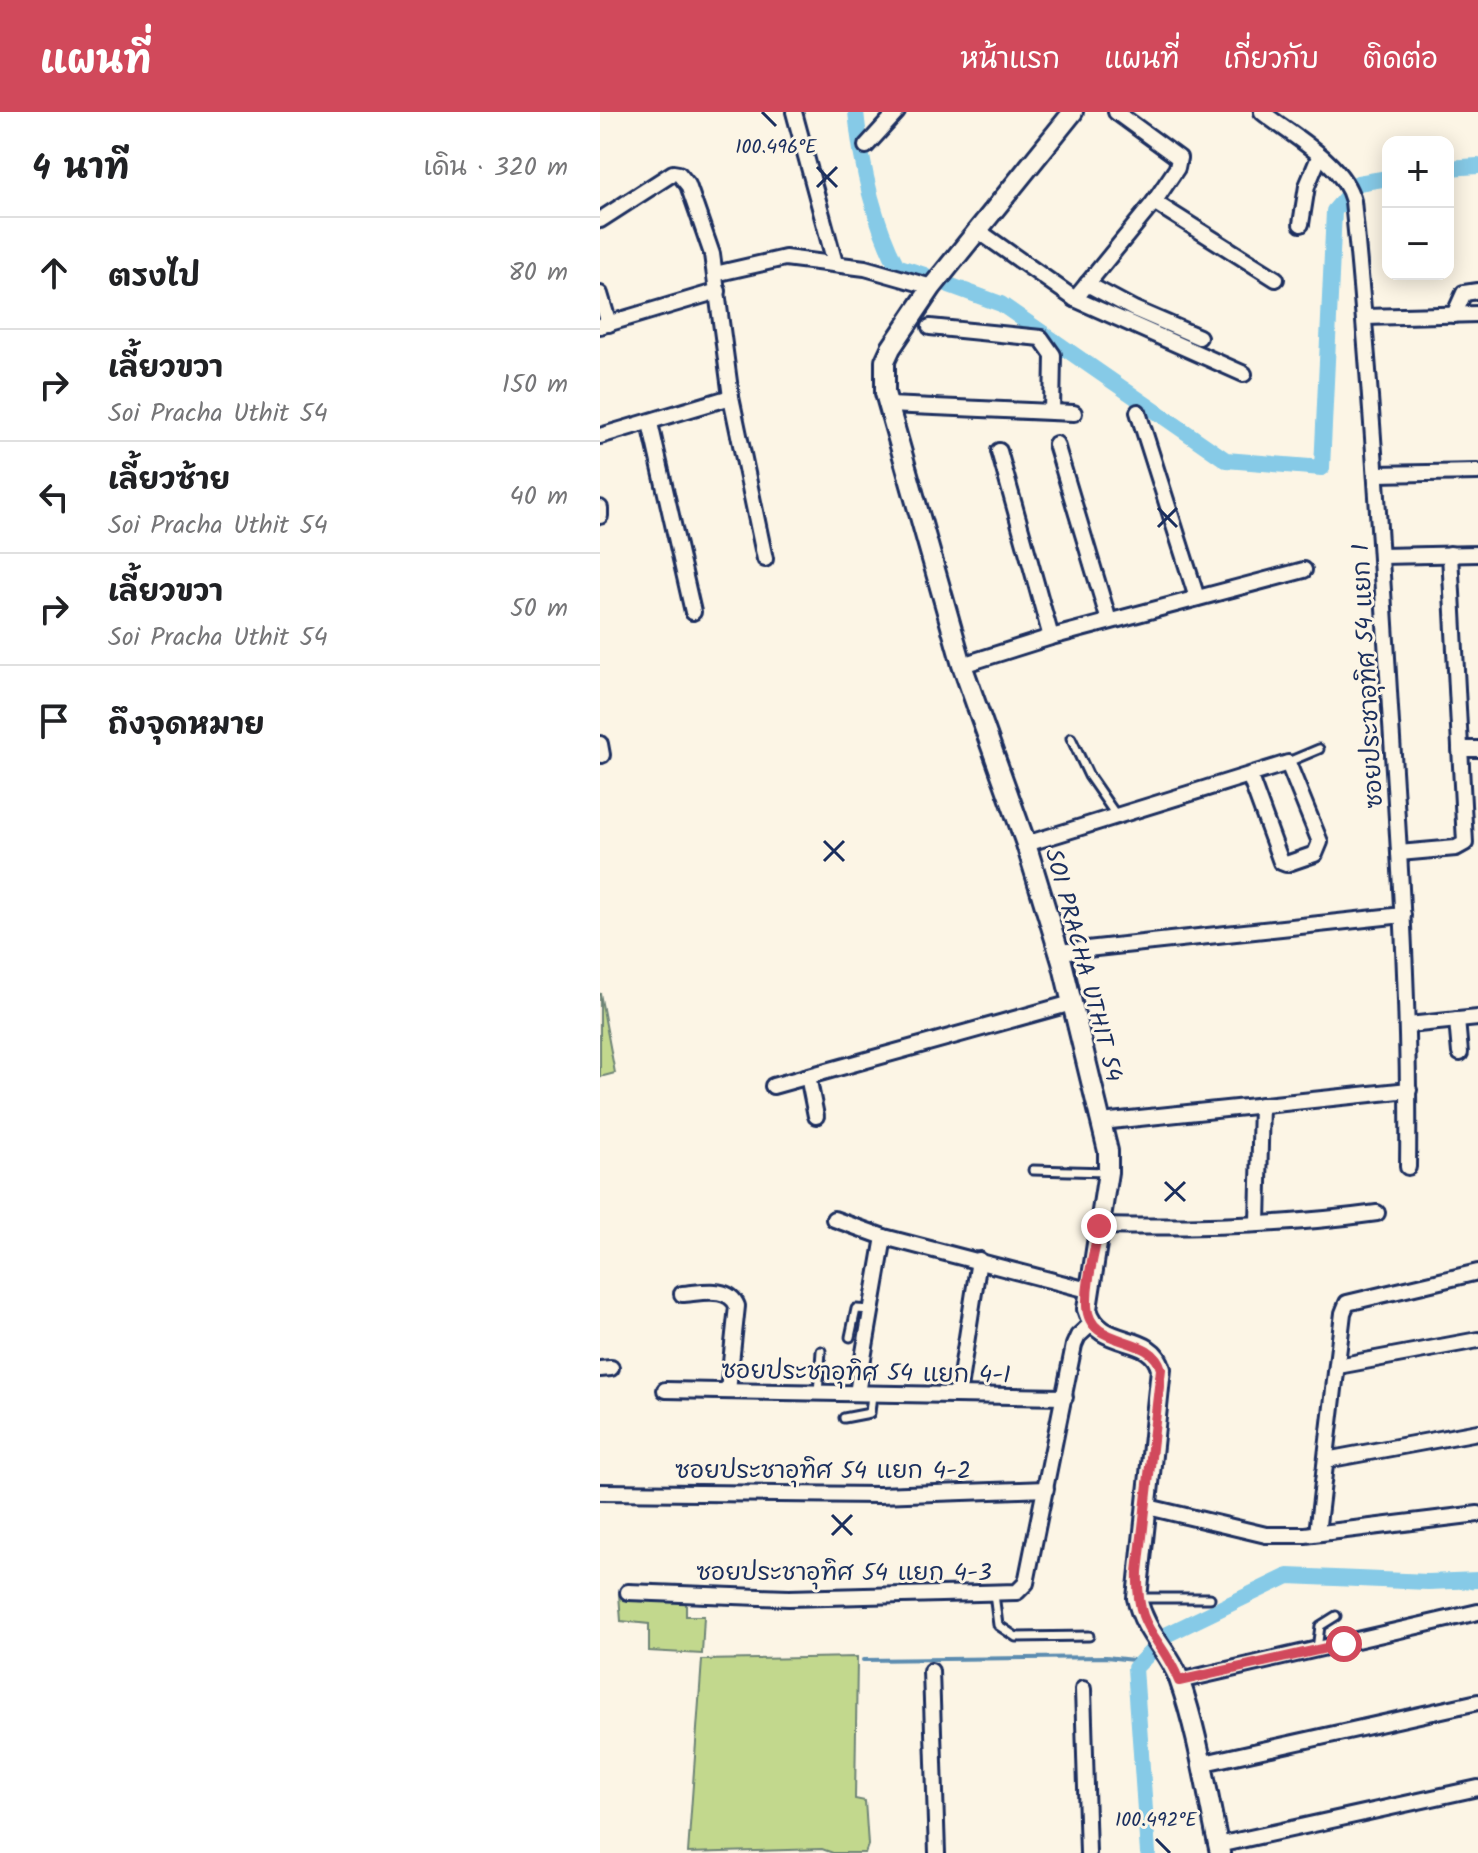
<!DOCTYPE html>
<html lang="th">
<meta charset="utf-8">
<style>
:root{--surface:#fff;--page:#f6f6f6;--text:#202124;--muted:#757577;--line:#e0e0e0;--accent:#d1495b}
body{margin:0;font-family:Kalam,"Playpen Sans Thai",sans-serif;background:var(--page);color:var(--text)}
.controls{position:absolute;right:24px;top:24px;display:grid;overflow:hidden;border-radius:16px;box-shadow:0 4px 20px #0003}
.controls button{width:72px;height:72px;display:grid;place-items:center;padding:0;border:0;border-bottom:2px solid var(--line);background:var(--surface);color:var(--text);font:40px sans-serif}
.stop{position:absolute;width:24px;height:24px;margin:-18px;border:6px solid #d1495b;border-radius:50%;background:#fff}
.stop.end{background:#d1495b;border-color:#fff;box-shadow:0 2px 8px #0008}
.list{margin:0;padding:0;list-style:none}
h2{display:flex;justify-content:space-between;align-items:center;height:104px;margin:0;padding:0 32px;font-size:34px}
h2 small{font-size:26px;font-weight:400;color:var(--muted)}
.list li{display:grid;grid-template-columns:52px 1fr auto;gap:24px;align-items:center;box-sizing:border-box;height:112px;padding:0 32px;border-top:2px solid var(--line)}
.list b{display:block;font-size:30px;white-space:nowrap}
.list p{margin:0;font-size:26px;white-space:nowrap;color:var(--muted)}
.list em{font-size:26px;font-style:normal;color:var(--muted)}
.icon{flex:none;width:44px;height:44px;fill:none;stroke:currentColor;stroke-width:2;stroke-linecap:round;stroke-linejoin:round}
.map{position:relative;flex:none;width:878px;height:1741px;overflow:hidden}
header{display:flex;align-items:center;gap:48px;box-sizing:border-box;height:112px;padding:0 40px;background:var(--accent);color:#fff}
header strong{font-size:38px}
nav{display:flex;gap:44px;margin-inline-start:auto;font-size:28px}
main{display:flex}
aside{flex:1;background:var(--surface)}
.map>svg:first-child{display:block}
.green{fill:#c2d88d;stroke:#6e8476;stroke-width:2}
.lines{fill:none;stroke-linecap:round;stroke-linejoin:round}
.stream{stroke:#5b8cb0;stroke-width:4}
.canal{stroke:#86cae7;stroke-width:16}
.lane-casing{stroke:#1b2f5e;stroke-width:13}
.street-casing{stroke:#1b2f5e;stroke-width:20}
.secondary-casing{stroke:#1b2f5e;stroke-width:24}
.lane{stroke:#fcf5e5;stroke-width:7}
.street{stroke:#fcf5e5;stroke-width:14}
.secondary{stroke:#fcf5e5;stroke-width:18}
.route{stroke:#d1495b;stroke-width:10}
.ticks{fill:none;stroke:#1b2f5e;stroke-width:3}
.labels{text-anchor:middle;stroke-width:6;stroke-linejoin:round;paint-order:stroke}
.street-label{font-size:24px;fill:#1b2f5e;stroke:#fcf5e5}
.ticks-label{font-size:20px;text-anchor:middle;fill:#1b2f5e;stroke:#fcf5e5;stroke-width:6;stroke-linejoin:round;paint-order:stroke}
</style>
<header>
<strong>แผนที่</strong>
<nav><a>หน้าแรก</a><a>แผนที่</a><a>เกี่ยวกับ</a><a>ติดต่อ</a></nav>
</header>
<main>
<aside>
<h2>4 นาที<small>เดิน · 320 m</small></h2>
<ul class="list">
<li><svg class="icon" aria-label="ahead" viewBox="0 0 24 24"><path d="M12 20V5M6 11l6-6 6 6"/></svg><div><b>ตรงไป</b></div><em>80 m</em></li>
<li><svg class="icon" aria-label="right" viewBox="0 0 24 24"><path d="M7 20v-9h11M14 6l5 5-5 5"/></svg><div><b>เลี้ยวขวา</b><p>Soi Pracha Uthit 54</p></div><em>150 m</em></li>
<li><svg class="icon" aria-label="left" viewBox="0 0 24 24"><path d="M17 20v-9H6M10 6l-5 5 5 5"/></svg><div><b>เลี้ยวซ้าย</b><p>Soi Pracha Uthit 54</p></div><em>40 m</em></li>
<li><svg class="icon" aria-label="right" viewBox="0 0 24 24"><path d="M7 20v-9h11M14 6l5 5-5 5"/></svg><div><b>เลี้ยวขวา</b><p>Soi Pracha Uthit 54</p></div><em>50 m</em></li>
<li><svg class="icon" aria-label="arrive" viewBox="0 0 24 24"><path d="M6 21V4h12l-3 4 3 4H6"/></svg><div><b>ถึงจุดหมาย</b></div></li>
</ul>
</aside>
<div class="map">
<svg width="878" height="1741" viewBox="0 0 878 1741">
<rect width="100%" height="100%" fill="#fcf5e5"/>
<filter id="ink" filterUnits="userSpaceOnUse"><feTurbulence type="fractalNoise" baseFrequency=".0125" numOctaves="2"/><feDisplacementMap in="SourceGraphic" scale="16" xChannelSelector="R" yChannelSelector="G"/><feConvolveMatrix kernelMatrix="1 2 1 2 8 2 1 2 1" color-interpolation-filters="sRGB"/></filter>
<g filter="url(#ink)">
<g class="green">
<polygon points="0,881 15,961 0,965"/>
<polygon points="19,1482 86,1487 86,1504 104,1504 102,1542 49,1539 49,1512 21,1509"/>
<polygon points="257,1545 255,1687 265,1689 268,1733 265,1741 233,1741 222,1737 88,1741 102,1548"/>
</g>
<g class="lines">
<polyline class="stream" points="263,1548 506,1545 542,1549"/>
<g class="canal">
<path d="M256 0C261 51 273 108 297 154L325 163"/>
<polyline points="848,56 878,54"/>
<polyline points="349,173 401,192 626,348 722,356 734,99 758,71 788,66"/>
<polyline points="548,1741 535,1556 568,1522 688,1464 828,1470 878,1468"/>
</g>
<g class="lane-casing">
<g id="lane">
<polyline points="471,626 489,664 516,703"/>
<polyline points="688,650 719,637"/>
<polyline points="433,1058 507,1060"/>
<polyline points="250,1225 256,1197 272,1198"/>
<polyline points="218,1281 221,1239"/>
<polyline points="244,1306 270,1301 272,1282"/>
<polyline points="394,1482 398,1513 416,1525 489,1524"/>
<polyline points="540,1486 610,1486"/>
<polyline points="717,1537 720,1514 736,1504"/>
</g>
</g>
<g class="street-casing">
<g id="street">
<polyline points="194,0 235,151"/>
<polyline points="516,0 579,46 577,56 554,90"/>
<path d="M662 0C692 24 743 50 753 89 770 257 780 426 790 596 800 749 810 902 808 1055"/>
<polyline points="266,34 297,0"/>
<polyline points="0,108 73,61 79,62 88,73 112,142 131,285 165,447"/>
<polyline points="701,112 707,74 719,45"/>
<polyline points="377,118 475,187 644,262"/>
<polyline points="115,162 185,146 265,156 332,175"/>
<polyline points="487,172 534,197 599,225"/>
<polyline points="0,182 9,212"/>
<polyline points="475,187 554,90 676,167"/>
<polyline points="854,203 864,181 878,179"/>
<polyline points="765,205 878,202"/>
<polyline points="0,214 118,179"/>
<polyline points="330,215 441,226 453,243 452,300"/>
<polyline points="288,293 474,301"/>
<polyline points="538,300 597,486"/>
<polyline points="50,311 93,500"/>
<polyline points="0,324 131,285"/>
<polyline points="456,332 509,509"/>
<polyline points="399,339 451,525"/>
<polyline points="776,362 878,360"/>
<polyline points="0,396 0,404"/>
<polyline points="781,444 878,442"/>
<polyline points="362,553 451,525 704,458"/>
<polyline points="0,632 2,643"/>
<polyline points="860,637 878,637"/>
<polyline points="426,732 688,651 720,730 715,742 686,752 681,750 650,665"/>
<polyline points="799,741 856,736 865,731 850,442"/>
<polyline points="459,840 803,803"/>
<polyline points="857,908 860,941"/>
<polyline points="808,913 878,906"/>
<polyline points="208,964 216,1004"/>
<polyline points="173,974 472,891"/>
<polyline points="501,1010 809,978"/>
<polyline points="234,1107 284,1125 488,1178"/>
<polyline points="658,1110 661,993"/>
<path d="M499 1114C591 1116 685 1114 777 1101"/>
<path d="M82 1182C100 1181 129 1173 137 1194L128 1279"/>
<polyline points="738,1254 878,1228"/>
<polyline points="0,1257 11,1256"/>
<polyline points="65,1278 465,1285"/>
<polyline points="257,1281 284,1125"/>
<polyline points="358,1283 379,1148"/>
<polyline points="726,1348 878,1320"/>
<polyline points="0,1380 279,1383 446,1377"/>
<polyline points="548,1395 666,1423 705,1423 878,1402"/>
<polyline points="717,1421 743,1201 747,1191 878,1160"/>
<polyline points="28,1480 189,1486 417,1480 426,1471 474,1233 478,1224 491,1212"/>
<polyline points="331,1559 337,1741"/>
<polyline points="579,1569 878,1500"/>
<polyline points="483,1577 488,1741"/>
<polyline points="604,1651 878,1590"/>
<polyline points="618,1733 878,1676"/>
</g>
</g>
<g class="secondary-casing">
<path id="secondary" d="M473 0 332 175 291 236 285 249V281L362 553 426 732 462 850 508 1039V1060L487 1197C499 1240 551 1218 561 1257L537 1486C545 1522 568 1537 579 1567 599 1624 607 1682 620 1741"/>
</g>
<use href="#lane" class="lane"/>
<use href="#street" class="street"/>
<use href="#secondary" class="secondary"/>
</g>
</g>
<g class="lines" filter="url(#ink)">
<path class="route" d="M499 1114C495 1140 486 1168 487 1194 489 1238 551 1220 561 1257L538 1460C536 1522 560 1521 579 1569L744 1532"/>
</g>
<path class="ticks" d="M162 0 176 14M217 55 237 75M217 75 237 55M558 396 577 415M558 415 577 396M224 729 244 749M224 749 244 729M565 1070 585 1089M565 1089 585 1070M232 1403 252 1423M232 1423 252 1403M556 1727 570 1741"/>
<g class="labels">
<g class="street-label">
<text transform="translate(767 564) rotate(-93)" y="8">ซอยประชาอุทิศ 54 แยก 1</text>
<text transform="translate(484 853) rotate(75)" y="8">SOI PRACHA UTHIT 54</text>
<text transform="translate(266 1260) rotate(1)" y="8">ซอยประชาอุทิศ 54 แยก 4-1</text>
<text x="223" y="1366">ซอยประชาอุทิศ 54 แยก 4-2</text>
<text x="244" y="1468">ซอยประชาอุทิศ 54 แยก 4-3</text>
</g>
</g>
<g class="ticks-label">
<text x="176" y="41">100.496°E</text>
<text x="556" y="1714">100.492°E</text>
</g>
</svg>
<div class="controls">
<button>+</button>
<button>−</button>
</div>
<div class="stop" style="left:744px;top:1532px"></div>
<div class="stop end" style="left:499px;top:1114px"></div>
</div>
</main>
